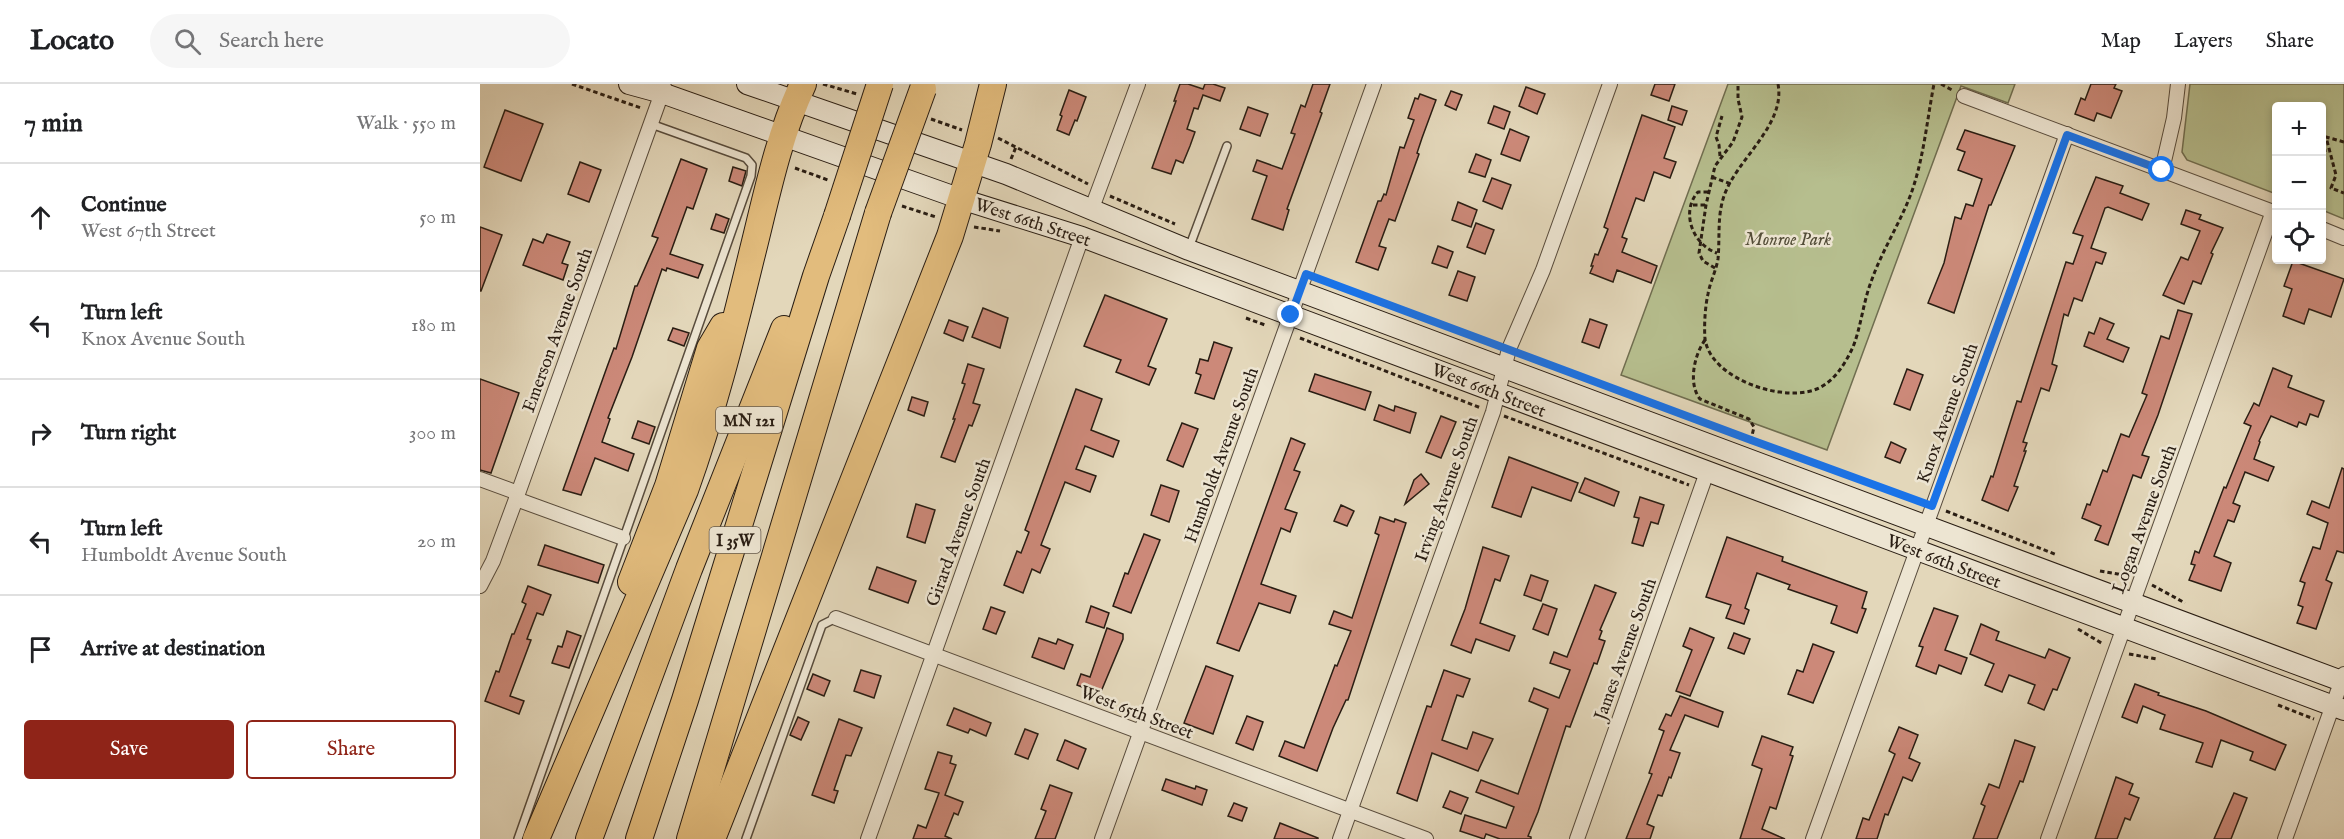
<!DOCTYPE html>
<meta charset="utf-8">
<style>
:root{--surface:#fff;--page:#f6f6f6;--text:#202124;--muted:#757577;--line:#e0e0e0;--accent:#8f2418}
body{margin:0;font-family:"IM FELL English",serif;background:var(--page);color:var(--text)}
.controls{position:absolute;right:18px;top:18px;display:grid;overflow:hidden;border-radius:6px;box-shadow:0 3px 9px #0003}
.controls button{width:54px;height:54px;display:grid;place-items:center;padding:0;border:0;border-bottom:2px solid var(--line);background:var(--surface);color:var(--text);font:30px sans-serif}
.stop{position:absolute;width:18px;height:18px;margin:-14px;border:4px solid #1a73e8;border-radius:50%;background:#fff}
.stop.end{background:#1a73e8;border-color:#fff;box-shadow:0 2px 6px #0008}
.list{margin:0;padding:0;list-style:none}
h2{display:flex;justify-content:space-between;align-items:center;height:78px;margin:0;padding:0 24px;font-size:26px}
h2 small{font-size:20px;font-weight:400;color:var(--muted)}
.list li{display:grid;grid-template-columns:39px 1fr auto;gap:18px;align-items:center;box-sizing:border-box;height:108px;padding:0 24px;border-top:2px solid var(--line)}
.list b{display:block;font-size:22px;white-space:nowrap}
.list p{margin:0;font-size:20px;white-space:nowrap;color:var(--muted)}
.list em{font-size:20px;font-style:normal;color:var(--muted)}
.actions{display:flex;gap:12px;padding:18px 24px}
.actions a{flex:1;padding:14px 0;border:2px solid var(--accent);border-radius:6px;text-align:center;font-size:21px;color:var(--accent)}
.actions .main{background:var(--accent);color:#fff}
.icon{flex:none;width:33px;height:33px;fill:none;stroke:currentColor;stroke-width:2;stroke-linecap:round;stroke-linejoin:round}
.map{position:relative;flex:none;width:1864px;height:755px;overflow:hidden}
header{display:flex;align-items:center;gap:36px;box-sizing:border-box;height:84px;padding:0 30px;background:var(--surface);border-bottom:2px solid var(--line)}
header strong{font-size:28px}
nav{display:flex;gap:33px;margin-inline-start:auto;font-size:21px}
.search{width:420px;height:54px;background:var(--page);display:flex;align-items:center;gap:15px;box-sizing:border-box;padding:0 21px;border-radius:33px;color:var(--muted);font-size:22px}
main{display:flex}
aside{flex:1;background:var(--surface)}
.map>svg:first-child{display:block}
.green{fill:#b6be8e;stroke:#706e50;stroke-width:1.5}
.building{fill:#cc8979;stroke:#291d13;stroke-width:1.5}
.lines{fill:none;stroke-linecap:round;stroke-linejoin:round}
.lane-casing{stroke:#584c3d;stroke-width:10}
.street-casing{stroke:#584c3d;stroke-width:16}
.secondary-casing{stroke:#291d13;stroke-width:22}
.highway-casing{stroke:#291d13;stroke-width:28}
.path{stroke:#291d13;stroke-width:3;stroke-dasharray:4.5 3;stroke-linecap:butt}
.lane{stroke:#ede5d2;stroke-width:7}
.street{stroke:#ede5d2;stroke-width:14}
.secondary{stroke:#ede5d2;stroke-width:20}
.highway{stroke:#e2bc7d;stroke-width:26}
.highway-bridge-casing{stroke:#291d13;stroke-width:28;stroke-linecap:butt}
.highway-bridge{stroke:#e2bc7d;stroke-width:26}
.route{stroke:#1a73e8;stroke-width:8}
.labels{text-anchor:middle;stroke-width:5;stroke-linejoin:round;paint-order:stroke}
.shield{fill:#ede5d2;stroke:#64594c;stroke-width:1.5}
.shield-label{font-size:16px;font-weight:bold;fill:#291d13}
.street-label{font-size:18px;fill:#291d13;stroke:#ede5d2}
.park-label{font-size:18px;font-style:italic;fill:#534d38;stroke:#ede5d2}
</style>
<header>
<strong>Locato</strong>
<div class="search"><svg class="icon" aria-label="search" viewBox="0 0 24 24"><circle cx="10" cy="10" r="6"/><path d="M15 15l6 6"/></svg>Search here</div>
<nav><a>Map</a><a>Layers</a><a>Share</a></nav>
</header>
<main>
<aside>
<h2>7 min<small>Walk · 550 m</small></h2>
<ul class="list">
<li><svg class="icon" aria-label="ahead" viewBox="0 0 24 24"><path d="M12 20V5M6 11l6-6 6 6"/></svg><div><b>Continue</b><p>West 67th Street</p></div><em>50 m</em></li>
<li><svg class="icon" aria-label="left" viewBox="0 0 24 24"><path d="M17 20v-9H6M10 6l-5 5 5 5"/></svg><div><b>Turn left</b><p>Knox Avenue South</p></div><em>180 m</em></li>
<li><svg class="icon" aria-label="right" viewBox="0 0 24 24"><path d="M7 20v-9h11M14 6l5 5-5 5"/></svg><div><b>Turn right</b></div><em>300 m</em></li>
<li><svg class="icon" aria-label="left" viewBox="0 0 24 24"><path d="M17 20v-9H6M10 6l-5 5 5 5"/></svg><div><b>Turn left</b><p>Humboldt Avenue South</p></div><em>20 m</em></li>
<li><svg class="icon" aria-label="arrive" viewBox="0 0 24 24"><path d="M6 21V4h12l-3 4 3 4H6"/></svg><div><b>Arrive at destination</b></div></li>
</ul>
<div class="actions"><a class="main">Save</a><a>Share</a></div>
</aside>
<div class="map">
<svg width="1864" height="755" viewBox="0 0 1864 755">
<rect width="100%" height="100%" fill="#e3d7ba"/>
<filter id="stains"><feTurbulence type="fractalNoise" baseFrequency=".00333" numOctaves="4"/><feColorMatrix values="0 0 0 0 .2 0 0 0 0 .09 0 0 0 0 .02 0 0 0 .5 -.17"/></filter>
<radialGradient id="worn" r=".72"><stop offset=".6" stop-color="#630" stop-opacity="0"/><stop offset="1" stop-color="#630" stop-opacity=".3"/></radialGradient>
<g class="green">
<polygon points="1248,0 1535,0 1528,19 1481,2 1347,366 1141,291"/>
<polygon points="1710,0 1864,0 1864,135 1842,126 1842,22 1796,22 1796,110 1707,76 1702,68"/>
</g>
<g class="building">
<polygon points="700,0 708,0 723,5 725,0 733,0 745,4 740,17 723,11 718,25 714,24 707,45 715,48 710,62 703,79 696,76 691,90 672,84 696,17 694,17"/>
<polygon points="833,0 850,0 840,28 842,29 807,125 809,126 803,146 772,135 787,92 773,87 777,76 802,85 815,50 811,49 821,21 825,23"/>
<polygon points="1175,0 1195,0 1189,17 1171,11"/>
<polygon points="1611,0 1636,0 1634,4 1642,7 1631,34 1617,29 1614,37 1595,30 1601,14 1605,16"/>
<polygon points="1046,3 1065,10 1057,30 1039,22"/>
<polygon points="589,6 606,13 597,37 595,36 589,51 577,46 582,32 580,31"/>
<polygon points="971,7 982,11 976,26 965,21"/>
<polygon points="940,10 956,16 942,54 937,69 939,70 915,137 909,135 899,162 906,164 898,186 876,178 898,117 901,117 904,110 906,111 920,63 924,64 934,36 928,34 935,14 938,15"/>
<polygon points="1014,22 1030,28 1024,45 1008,39"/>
<polygon points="1192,22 1207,27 1202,41 1188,36"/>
<polygon points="768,23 788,30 780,52 760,45"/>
<polygon points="25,26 63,40 41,97 4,83"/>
<polygon points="1162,31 1195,43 1184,74 1196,78 1190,94 1174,88 1164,117 1156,114 1142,153 1147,155 1142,168 1177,182 1171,199 1137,186 1133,198 1110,189 1113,182 1111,182 1115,170 1118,171 1128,145 1124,143"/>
<polygon points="1030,45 1049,53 1040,77 1021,70"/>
<polygon points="1485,46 1535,62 1511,121 1509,121 1474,229 1448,219 1464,179 1475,133 1481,135 1486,120 1493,122 1502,95 1478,86 1485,68 1477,65"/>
<polygon points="996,70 1011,76 1005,93 989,88"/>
<polygon points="201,75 227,85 213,125 207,123 190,170 223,181 218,194 187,184 186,187 182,185 152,273 128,334 130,335 122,358 154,370 148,387 115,374 101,411 83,406 127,283 134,264 136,265 155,202 157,202 178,154 172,152"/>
<polygon points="100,78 121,86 109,118 88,110"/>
<polygon points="253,83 266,87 262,102 249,97"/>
<polygon points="1616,93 1643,102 1640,109 1669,120 1662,136 1628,123 1625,124 1611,164 1626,169 1622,180 1616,178 1602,217 1594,214 1588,232 1584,230 1572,280 1577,282 1569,307 1561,304 1543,358 1547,359 1544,367 1546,367 1534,402 1538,403 1528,427 1502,416 1511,392 1513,393 1537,317 1541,318 1586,178 1593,180 1603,152 1593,149"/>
<polygon points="1012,94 1031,101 1022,125 1003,117"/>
<polygon points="978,118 997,126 991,143 972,136"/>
<polygon points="1706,126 1721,131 1719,135 1743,144 1731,169 1733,170 1721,200 1713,197 1704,220 1683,211 1701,173 1708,176 1720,147 1701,140"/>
<polygon points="236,130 249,135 244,149 231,145"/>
<polygon points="996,139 1014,146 1005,170 987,163"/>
<polygon points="0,143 22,151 1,207 0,207"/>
<polygon points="67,150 90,158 82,179 88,181 83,196 43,181 53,155 63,159"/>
<polygon points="958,162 973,168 967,184 952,179"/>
<polygon points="1813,177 1864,195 1851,233 1829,225 1824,240 1803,232 1812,205 1804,202"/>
<polygon points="978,187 995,193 987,217 969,211"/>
<polygon points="625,211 687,235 668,282 676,285 669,301 636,288 641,276 604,262"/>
<polygon points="503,224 528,234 520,264 492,253"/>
<polygon points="1698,226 1712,230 1678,331 1662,371 1669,373 1661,394 1653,391 1628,461 1615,456 1621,442 1602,434 1607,420 1610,421 1623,386 1627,388 1641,350 1649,353 1667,311 1662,309 1681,252 1689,255"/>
<polygon points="1620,234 1634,240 1627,255 1649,264 1643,278 1604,262 1609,248 1614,250"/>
<polygon points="1110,235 1127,241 1119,264 1102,258"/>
<polygon points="469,236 488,243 483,257 464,249"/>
<polygon points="193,244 209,249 204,262 188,256"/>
<polygon points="734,258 752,264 734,315 715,309 721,291 716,289 720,275 728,277"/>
<polygon points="488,280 504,285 493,319 500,321 492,342 489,341 475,378 461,373 475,335 473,335 485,300 482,299"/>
<polygon points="1793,284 1812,292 1808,303 1844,317 1838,333 1830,330 1826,341 1819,338 1817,343 1791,332 1779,357 1780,358 1774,375 1794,383 1788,397 1765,388 1753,419 1760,422 1754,438 1748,436 1734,472 1751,479 1741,507 1709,496 1715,481 1711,480 1715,467 1719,469 1744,403 1746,404 1771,342 1764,339 1774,319 1779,322"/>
<polygon points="1427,285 1443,291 1430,326 1414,320"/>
<polygon points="835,290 891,308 885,326 829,307"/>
<polygon points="0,295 39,309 11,389 0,386"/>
<polygon points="596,305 622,315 611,346 639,357 633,373 605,362 596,385 616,392 610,408 585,398 561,461 570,465 560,489 552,485 543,509 524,501 537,467 541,469 549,448 545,446"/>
<polygon points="432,313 448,318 444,332 428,326"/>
<polygon points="899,321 914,327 915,322 936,329 930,349 894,336"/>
<polygon points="961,332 976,338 961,374 946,368"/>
<polygon points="158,337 175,343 169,360 152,354"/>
<polygon points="702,339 718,345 703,383 687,376"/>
<polygon points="811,354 825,360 814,386 820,388 805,425 817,429 810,448 801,444 781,500 816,512 810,529 779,519 759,567 737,559"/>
<polygon points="1411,358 1426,365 1420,379 1405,373"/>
<polygon points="1029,373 1098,399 1091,417 1052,403 1041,433 1012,423"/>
<polygon points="1862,384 1864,385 1864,469 1857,467 1846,496 1852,499 1836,545 1817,539 1823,523 1818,521 1825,499 1820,497 1833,463 1840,465 1848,439 1827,430 1832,417 1849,424"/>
<polygon points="941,390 949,400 925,420 934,396"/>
<polygon points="1105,394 1139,408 1134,422 1099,408"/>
<polygon points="681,401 699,407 689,438 671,431"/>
<polygon points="1160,413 1184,421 1178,440 1171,438 1163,462 1152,459 1159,434 1154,433"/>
<polygon points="436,420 455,426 445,459 427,453"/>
<polygon points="861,421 874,427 867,442 854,437"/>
<polygon points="900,433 914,438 915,435 926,439 868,616 866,616 853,644 837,687 799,672 805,657 824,664 855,581 857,582 871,547 849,540 854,527 872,534 899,451 895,449"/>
<polygon points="664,450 680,456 651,529 633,522 645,489 648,490"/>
<polygon points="1247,453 1303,473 1302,477 1387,508 1382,524 1386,525 1377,549 1351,539 1357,522 1308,505 1310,501 1277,489 1265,524 1269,526 1264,540 1246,534 1251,521 1226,513"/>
<polygon points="65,461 124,481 118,499 58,481"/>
<polygon points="1003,463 1029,472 1020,497 1015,495 1000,539 1035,552 1029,567 996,555 991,569 971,561 985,525"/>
<polygon points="397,483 436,497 428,519 389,505"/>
<polygon points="1051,491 1068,497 1061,517 1044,511"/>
<polygon points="1115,501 1136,509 1120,546 1122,547 1119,555 1125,557 1117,580 1114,579 1090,643 1086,642 1058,728 1048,752 1051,753 1051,755 1020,755 1006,750 1004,755 980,747 985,731 1026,744 1034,723 996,708 1001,696 1038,710 1068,625 1049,617 1054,604 1079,614 1090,586 1070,579 1074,568 1087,573"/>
<polygon points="48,502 71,511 63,531 57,529 47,555 51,556 30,612 44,617 39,630 5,617 16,587 19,588 32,550 34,550 46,520 42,518"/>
<polygon points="1063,520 1077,525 1068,551 1053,545"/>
<polygon points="611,522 629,529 624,544 606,538"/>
<polygon points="511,523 525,528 516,550 503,545"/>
<polygon points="1454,524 1478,532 1465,566 1487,574 1481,590 1459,581 1456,590 1436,582 1443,563 1439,562"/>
<polygon points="1501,540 1519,548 1516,556 1565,574 1569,565 1590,574 1577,606 1573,605 1564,626 1548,619 1555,601 1529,591 1522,608 1505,601 1514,580 1490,570"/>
<polygon points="627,544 643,550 643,555 620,610 597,601 601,590 610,593"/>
<polygon points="1210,544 1234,554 1210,612 1196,607 1212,566 1203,562"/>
<polygon points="87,547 101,552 89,584 72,579 78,562 82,563"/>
<polygon points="1254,549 1270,555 1264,570 1248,564"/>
<polygon points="559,554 576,560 578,555 593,561 584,585 552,573"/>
<polygon points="1333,560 1354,568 1333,619 1308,610 1317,586 1323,588"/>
<polygon points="726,582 753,592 733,650 704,639"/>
<polygon points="381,586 401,592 394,614 374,607"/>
<polygon points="964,586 990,595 983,613 977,611 962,656 987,665 993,648 1013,655 998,687 952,669 937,717 917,709 947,622 951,623"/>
<polygon points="333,590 350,597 344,612 327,605"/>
<polygon points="1655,600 1679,609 1678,611 1726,627 1806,661 1795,686 1770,676 1773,668 1741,656 1732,683 1716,678 1723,659 1680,645 1685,631 1663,622 1657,639 1642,633"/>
<polygon points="1200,612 1243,628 1238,643 1205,631 1190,666 1200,669 1191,694 1189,693 1182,712 1178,711 1167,740 1174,743 1170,755 1146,755 1172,690 1169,689 1184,647 1179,645 1186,630 1191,632"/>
<polygon points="474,624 511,639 506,652 490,645 488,649 467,641"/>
<polygon points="767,632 783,638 773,666 756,659"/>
<polygon points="318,633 329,638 321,656 310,651"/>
<polygon points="359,635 382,644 371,672 366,671 354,706 358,707 354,719 332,711"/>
<polygon points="1419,643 1438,651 1429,674 1440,679 1432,697 1423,693 1408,731 1405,730 1397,755 1376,755 1383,734 1389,736 1415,670 1409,667"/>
<polygon points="545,645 558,650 548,675 535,670"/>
<polygon points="1282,652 1313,663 1310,671 1313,672 1296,725 1290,723 1282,745 1305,755 1260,755 1282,685 1272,681"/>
<polygon points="585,656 606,665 598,685 577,676"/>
<polygon points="1535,656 1555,663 1543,698 1540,697 1517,755 1493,755 1505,722 1501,720 1509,700 1519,704"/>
<polygon points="458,668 472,672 470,679 476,681 465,711 483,718 478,731 474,729 465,752 472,755 433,755 438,741 446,744 459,709 445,705"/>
<polygon points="1636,693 1653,700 1649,710 1659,714 1650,736 1645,734 1637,755 1615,755"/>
<polygon points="686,695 715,705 716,702 727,706 722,721 682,706"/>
<polygon points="570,701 592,709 575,755 555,755 566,727 561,725"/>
<polygon points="970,707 988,714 981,730 963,723"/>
<polygon points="1754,709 1767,714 1751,755 1734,755"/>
<polygon points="754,719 767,724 762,737 748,732"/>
<polygon points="800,739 838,754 838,755 794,755"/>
</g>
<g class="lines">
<g class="lane-casing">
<g id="lane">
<polyline points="709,164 747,62"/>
<polyline points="38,755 271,92 272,81 266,74 171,40"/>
<polyline points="266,755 342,541 356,534"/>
</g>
</g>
<g class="street-casing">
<g id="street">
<polyline points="1484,12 1796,129"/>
<polyline points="1682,86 1694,34 1698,0"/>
<polyline points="612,124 658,0"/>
<polyline points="1842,145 1864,154"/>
<polyline points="0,395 38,409"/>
<polyline points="36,415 143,454"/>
<polyline points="0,502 13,477 36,415 184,3"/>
<polyline points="356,534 946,755"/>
<polyline points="388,755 602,153"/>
<polyline points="622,755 894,0"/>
<polyline points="860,755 1013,328 1029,265 1063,186 1130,0"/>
<polyline points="1097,755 1227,388"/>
<polyline points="1333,755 1587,50"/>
<polyline points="1568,755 1793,127"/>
<polyline points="1805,755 1864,590"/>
</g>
</g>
<g class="secondary-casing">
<g id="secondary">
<polyline points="149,0 182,9 481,115 602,153 1864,626"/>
<polyline points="267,0 526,90 709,166 1864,598"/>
</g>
</g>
<g class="highway-casing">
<g id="highway">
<polyline points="151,498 188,402 230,264 243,242"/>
<path d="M56 755 205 406C232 331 252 252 271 174 286 115 297 56 323 0"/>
<polyline points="109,755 209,485 304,245"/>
<polyline points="159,755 205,616 336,192 357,132"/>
<polyline points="210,755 398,129"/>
<polyline points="232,755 470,152 498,60 513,0"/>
</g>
</g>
<g class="path">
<polyline points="92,0 161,24"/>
<polyline points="343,0 377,10"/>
<path d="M1298 0C1306 41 1256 76 1244 112 1237 132 1240 154 1238 175 1236 187 1230 198 1228 210 1225 223 1224 242 1225 255 1231 296 1306 320 1339 304 1355 296 1365 280 1373 263 1381 243 1383 219 1391 198 1402 166 1421 138 1432 107 1444 72 1447 36 1454 0"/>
<polyline points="1461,0 1472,6"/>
<polyline points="451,35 482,46"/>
<polyline points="518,54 608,100"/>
<polyline points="1864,58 1846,53 1856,91 1851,104 1864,109"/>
<polyline points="1842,67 1848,66"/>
<polyline points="1240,72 1239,61 1236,53 1242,32"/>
<polyline points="531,75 536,63"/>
<polyline points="315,84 348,96"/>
<polyline points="1232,93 1251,100"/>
<path d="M1228 108H1218C1200 128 1213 161 1237 169"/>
<polyline points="630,112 695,140"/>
<polyline points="1213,121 1226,121"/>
<polyline points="422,122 456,133"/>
<polyline points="494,143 520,147"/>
<polyline points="1235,184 1223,177 1219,169 1226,121 1235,82 1253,58 1262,33 1258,15 1258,0"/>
<polyline points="766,234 785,241"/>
<polyline points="820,254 1001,324"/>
<path d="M1225 256C1214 271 1208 300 1220 315L1269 335 1274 343 1271 356"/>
<polyline points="1024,332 1209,401"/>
<polyline points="1266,354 1440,417"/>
<polyline points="1466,427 1577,471"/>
<polyline points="1620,487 1649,492"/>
<polyline points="1672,501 1705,519"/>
<polyline points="1598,545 1623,560"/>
<polyline points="1649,570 1677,575"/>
<polyline points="1798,621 1834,635"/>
</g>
<use href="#lane" class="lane"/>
<use href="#street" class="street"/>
<use href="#secondary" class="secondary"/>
<use href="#highway" class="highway"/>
<g class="highway-bridge-casing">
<g id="highway-bridge">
<polyline points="398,129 443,5"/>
<polyline points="357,132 400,0"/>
</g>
</g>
<use href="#highway-bridge" class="highway-bridge"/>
</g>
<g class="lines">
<polyline class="route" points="811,231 826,190 1271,356 1452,422 1587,51 1682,86"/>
</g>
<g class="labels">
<g class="shield">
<rect x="236" y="323" width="66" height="26" rx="4.5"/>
<rect x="229.5" y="443" width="51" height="26" rx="4.5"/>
</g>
<g class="shield-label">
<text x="269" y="342">MN 121</text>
<text x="255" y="462">I 35W</text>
</g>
<g class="street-label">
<text transform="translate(553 138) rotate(18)" y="6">West 66th Street</text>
<text transform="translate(77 246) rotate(-70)" y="6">Emerson Avenue South</text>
<text transform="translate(1009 306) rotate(21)" y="6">West 66th Street</text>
<text transform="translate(1467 329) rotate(-70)" y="6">Knox Avenue South</text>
<text transform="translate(741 371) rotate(-70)" y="6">Humboldt Avenue South</text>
<text transform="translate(966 405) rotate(-70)" y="6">Irving Avenue South</text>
<text transform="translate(1664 435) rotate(-70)" y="6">Logan Avenue South</text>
<text transform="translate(478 448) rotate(-70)" y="6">Girard Avenue South</text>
<text transform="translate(1464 477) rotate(21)" y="6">West 66th Street</text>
<text transform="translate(1145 565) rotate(-70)" y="6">James Avenue South</text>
<text transform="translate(657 628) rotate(21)" y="6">West 65th Street</text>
</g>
<g class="park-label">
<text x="1308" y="161">Monroe Park</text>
</g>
</g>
<rect width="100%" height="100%" filter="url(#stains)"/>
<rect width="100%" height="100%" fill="url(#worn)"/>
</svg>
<div class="controls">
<button>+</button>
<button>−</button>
<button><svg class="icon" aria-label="locate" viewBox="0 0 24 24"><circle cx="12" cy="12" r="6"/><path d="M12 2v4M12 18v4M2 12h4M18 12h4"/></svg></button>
</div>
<div class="stop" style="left:1682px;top:86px"></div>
<div class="stop end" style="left:811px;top:231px"></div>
</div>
</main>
